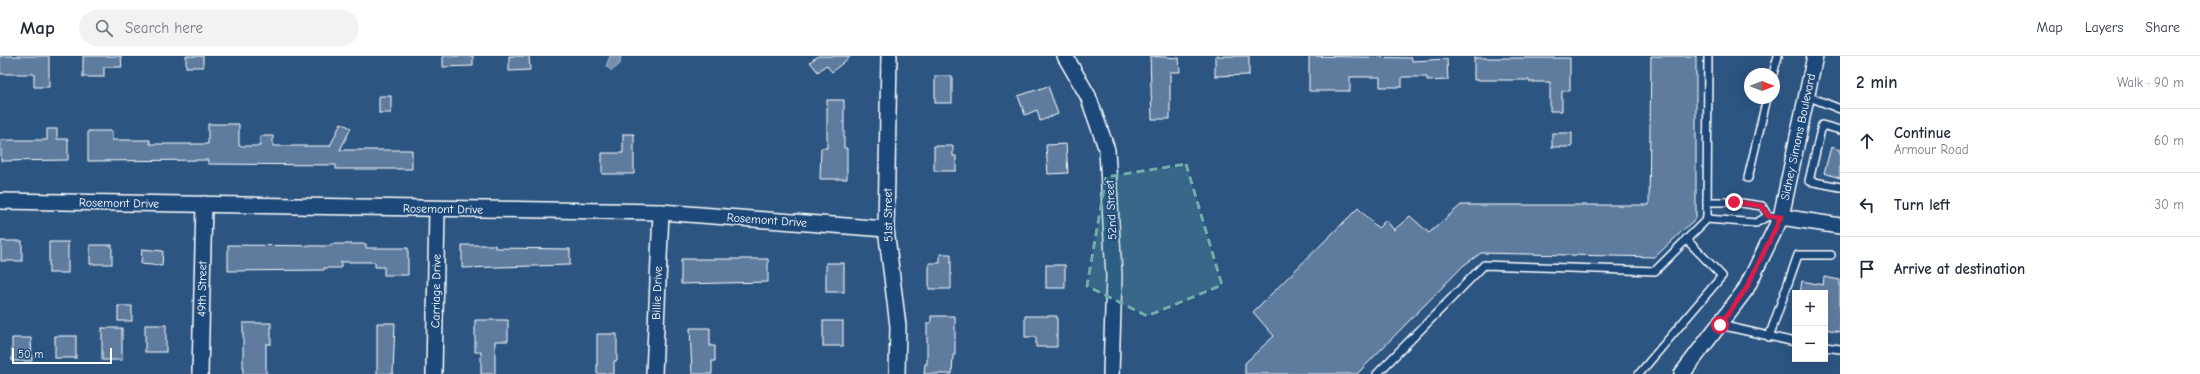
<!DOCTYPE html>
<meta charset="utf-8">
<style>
:root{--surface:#fff;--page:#f2f2f3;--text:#1f2937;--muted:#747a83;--line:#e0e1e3}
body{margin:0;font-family:"Comic Neue",sans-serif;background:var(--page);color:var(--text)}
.controls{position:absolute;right:12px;bottom:12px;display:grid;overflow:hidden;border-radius:0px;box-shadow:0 4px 16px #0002}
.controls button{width:36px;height:36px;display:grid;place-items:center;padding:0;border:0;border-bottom:1px solid var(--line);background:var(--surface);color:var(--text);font:20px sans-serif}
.compass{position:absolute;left:1744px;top:12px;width:36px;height:36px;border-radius:50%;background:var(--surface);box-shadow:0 4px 16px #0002;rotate:90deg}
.scale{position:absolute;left:12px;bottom:10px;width:100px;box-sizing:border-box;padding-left:4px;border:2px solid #fff;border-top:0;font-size:11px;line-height:14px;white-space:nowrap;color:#fff;-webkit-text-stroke:3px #1f4a7a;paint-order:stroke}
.stop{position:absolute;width:12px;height:12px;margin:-9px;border:3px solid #e11d48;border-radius:50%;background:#fff}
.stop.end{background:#e11d48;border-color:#fff;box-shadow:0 1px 4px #0008}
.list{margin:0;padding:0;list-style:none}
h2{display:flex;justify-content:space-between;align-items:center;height:52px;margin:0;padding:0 16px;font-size:17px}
h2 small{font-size:13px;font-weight:400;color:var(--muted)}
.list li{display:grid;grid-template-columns:26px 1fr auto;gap:12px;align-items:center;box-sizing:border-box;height:64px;padding:0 16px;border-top:1px solid var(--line)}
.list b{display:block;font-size:15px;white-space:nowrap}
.list p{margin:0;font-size:13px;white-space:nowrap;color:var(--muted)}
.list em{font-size:13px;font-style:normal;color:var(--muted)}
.icon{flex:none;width:22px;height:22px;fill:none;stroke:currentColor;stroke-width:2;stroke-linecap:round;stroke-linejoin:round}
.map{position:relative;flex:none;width:1840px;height:318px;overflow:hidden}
header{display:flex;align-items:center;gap:24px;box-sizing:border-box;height:56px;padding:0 20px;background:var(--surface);border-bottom:1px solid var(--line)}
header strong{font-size:19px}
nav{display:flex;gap:22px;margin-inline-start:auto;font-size:14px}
.search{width:280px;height:36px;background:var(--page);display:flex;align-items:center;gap:10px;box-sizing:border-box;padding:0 14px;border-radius:22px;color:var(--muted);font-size:15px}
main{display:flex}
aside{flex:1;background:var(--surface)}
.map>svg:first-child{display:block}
.water{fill:#748fad;stroke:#acbcce}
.building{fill:#5e7c9f;stroke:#fff}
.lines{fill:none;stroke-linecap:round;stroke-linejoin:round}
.lane-casing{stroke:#fff;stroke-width:10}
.street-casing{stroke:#fff;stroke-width:18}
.lane{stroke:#1f4a7a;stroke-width:7}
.street{stroke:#1f4a7a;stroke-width:15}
.route{stroke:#e11d48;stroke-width:5}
.marked{fill:#6fada8;fill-opacity:0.2;stroke:#6fada8;stroke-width:3;stroke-dasharray:8 5;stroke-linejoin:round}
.labels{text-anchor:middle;stroke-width:3.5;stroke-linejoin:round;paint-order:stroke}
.street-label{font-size:12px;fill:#fff;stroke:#1f4a7a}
</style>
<header>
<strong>Map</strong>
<div class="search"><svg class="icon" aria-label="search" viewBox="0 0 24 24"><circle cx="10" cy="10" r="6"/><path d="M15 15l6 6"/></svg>Search here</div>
<nav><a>Map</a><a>Layers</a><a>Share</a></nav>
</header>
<main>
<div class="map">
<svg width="1840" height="318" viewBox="0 0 1840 318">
<rect width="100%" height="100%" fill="#2c5582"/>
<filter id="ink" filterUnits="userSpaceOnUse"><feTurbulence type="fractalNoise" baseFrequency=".025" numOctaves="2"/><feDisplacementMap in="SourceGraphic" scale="8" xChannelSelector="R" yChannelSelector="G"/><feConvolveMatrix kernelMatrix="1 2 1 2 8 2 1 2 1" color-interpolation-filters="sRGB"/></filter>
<g filter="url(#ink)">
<polygon class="water" points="610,0 621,0 620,8 612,15 606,10"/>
<g class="building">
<polygon points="0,0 49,0 49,31 34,31 34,18 0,18"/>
<polygon points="83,0 121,0 122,11 104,11 104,21 83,21"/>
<rect x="186" y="0" width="17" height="11"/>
<polygon points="443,0 473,0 473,10 443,11"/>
<polygon points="509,0 529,0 530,14 509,15"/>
<polygon points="818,0 851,0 832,16 826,9 818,16 810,6"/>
<polygon points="1150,0 1179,2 1180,16 1170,16 1170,63 1152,63"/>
<polygon points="1215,0 1249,0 1249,19 1215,20"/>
<polygon points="1309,0 1412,2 1412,5 1447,3 1448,24 1427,25 1427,21 1402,21 1402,31 1380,31 1380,21 1350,21 1350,35 1309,35"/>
<polygon points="1651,0 1696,0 1696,162 1655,201 1481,197 1464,209 1357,318 1245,318 1245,307 1274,280 1253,256 1358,152 1378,172 1386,164 1394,174 1410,160 1429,177 1461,149 1649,149"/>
<polygon points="1474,2 1570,2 1570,35 1562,35 1562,55 1550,55 1550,26 1529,26 1529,24 1474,24"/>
<rect x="935" y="20" width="17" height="27"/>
<polygon points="1048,30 1058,58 1040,65 1037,54 1025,59 1018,40"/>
<rect x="379" y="40" width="12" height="17"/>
<polygon points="827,44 844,44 844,92 847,92 847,123 820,123 821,92 827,92"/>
<polygon points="341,67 351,72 340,94 412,94 412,113 336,113 336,109 208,108 208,104 88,105 88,75 112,75 112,84 150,84 150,88 208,88 208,68 239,68 239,90 260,90 260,80 273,80 273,90 330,90"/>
<polygon points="47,73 57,73 57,83 68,83 68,104 1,105 1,84 47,84"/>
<rect x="1552" y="77" width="20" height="14"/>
<polygon points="623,78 634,78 634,118 602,118 602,97 623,97"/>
<polygon points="1066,88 1068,117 1048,118 1046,89"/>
<polygon points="934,90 953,90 953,100 956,100 956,115 934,115"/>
<polygon points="1831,91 1840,94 1840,122 1824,117"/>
<rect x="1" y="185" width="21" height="20"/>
<rect x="49" y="186" width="19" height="31"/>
<polygon points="331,188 366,188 366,192 408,192 408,219 384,219 384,211 375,211 375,206 341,206 341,212 324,212 324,214 228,215 228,189 331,190"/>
<rect x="90" y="189" width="22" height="19"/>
<polygon points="462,189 495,189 495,192 570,193 570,209 462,212"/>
<polygon points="142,193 163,195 162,210 141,208"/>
<polygon points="940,198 951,198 951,233 929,233 929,207 940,207"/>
<polygon points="681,203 768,203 768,226 681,228"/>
<rect x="826" y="207" width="18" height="29"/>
<rect x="1046" y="209" width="19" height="23"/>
<polygon points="1824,221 1840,224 1840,276 1825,273 1825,237 1800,237 1802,225 1823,229"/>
<rect x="118" y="250" width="14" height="15"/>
<polygon points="931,260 955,260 955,299 953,299 952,318 924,318 925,308 927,308 927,267 931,267"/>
<polygon points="1025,260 1057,260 1057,291 1036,291 1036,281 1025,281"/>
<polygon points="475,264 508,264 508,285 495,285 495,318 481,318 481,296 475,296"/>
<rect x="823" y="265" width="20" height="25"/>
<polygon points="243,267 271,267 271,288 266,288 266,318 243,318"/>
<polygon points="377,267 395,267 393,318 377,318"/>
<rect x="145" y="269" width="21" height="27"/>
<rect x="102" y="272" width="20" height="32"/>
<polygon points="690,272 710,272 710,290 715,290 715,305 712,305 712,318 692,318"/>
<polygon points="597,278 617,278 617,305 614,305 614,318 597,318"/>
<rect x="55" y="280" width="21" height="22"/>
<polygon points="12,282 31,282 32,305 12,305"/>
</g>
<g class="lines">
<g class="lane-casing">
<g id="lane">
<polyline points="1773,18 1778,0"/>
<polyline points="1807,40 1840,53"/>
<polyline points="1840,74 1822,69 1809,125 1840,131"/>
<polyline points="1748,122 1767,42"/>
<polyline points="1707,146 1734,146 1762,150 1768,160"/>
<polyline points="1707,163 1756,167 1768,160 1781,161"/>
<polyline points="1720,269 1795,286"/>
<polyline points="1769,281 1798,199 1831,199"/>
<polyline points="1825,291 1840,293"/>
<polyline points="1377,318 1484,209 1655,215 1707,163 1708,0"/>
<polyline points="1639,318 1722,220 1686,183"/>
</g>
</g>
<g class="street-casing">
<g id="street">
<polyline points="889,0 886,173 898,270 897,318"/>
<polyline points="1065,0 1088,40 1107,94 1114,220 1111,318"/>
<polyline points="0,145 661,156 886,173"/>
<polyline points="1781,161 1840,170"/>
<polyline points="200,318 204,148"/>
<polyline points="434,318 437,153"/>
<polyline points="654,318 661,156"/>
<polyline points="1682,318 1746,233 1781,161 1815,0"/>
</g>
</g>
<use href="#lane" class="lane"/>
<use href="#street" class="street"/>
</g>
</g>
<g class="lines" filter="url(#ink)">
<polyline class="route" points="1720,269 1746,233 1781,161 1768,160 1762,150 1734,146"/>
</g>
<path class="marked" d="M1186 108 1222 229 1147 260 1087 230 1106 121Z"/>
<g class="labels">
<g class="street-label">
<text transform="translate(1798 81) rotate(-78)" y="4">Sidney Simons Boulevard</text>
<text transform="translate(119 147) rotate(1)" y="4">Rosemont Drive</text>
<text transform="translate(443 153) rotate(1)" y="4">Rosemont Drive</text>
<text transform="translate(1111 154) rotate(-93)" y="4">52nd Street</text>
<text transform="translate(888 159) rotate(-91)" y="4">51st Street</text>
<text transform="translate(767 164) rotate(4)" y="4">Rosemont Drive</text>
<text transform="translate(202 233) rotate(-89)" y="4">49th Street</text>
<text transform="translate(436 235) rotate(-89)" y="4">Carriage Drive</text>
<text transform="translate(657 237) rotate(-88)" y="4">Billie Drive</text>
</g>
</g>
</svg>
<div class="controls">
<button>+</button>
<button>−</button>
</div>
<svg class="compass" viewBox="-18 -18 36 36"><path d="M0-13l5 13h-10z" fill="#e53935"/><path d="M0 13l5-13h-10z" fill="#747a83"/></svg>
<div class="scale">50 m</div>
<div class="stop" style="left:1720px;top:269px"></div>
<div class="stop end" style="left:1734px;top:146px"></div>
</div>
<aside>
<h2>2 min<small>Walk · 90 m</small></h2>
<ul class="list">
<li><svg class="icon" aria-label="ahead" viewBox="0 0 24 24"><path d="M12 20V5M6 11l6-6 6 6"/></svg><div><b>Continue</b><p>Armour Road</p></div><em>60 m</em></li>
<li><svg class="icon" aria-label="left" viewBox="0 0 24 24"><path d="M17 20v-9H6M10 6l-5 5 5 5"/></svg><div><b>Turn left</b></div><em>30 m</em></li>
<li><svg class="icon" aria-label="arrive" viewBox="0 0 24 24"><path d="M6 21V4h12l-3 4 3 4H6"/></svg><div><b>Arrive at destination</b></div></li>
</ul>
</aside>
</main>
